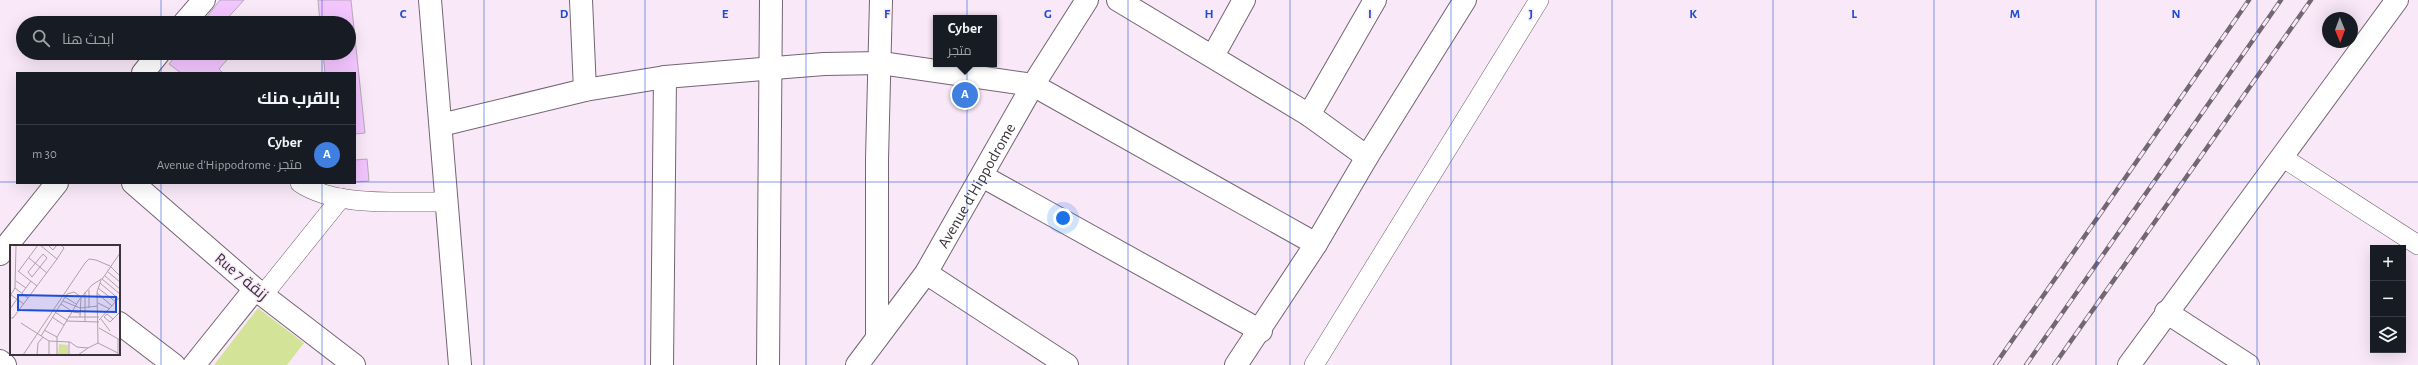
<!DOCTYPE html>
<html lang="ar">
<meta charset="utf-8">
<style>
:root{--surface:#171b24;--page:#20242c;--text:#f1f3f6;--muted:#9ea1a6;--line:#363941;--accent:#2563eb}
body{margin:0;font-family:"Alegreya Sans",Cairo,sans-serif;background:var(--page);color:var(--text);direction:rtl}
.controls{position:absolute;right:12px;bottom:12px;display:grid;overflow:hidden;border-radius:0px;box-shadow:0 4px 16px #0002}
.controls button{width:36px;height:36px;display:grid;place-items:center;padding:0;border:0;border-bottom:1px solid var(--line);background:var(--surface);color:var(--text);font:20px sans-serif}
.compass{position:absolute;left:2322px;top:12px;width:36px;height:36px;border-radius:50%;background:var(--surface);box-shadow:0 4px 16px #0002;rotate:179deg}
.you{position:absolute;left:1063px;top:218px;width:14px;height:14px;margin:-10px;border:3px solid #fff;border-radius:50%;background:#1a73e8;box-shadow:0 0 0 6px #1a73e833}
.badge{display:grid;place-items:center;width:26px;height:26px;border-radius:50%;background:var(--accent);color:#fff;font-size:13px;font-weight:700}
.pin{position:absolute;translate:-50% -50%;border:2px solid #fff;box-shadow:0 1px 4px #0006}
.popup{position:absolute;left:933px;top:15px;width:64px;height:52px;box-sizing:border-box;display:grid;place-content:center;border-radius:0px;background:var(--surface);filter:drop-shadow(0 1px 3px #0005);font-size:13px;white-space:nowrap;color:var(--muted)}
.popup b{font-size:15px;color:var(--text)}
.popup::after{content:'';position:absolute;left:50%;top:100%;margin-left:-8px;border:8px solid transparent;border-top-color:var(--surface)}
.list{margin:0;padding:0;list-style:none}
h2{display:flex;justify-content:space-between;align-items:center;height:52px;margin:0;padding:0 16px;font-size:17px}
h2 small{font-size:13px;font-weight:400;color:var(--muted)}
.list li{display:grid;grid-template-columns:26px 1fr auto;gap:12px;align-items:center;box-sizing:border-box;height:60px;padding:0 16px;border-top:1px solid var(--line)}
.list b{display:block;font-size:15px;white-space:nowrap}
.list p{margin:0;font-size:13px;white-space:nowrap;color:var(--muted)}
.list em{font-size:13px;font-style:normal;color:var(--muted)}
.icon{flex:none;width:22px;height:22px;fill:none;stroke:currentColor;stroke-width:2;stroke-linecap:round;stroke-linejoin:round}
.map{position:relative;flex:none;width:2418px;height:365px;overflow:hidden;direction:ltr}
.search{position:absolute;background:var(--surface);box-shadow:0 4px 16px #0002;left:16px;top:16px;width:340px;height:44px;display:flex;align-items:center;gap:10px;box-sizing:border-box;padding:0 14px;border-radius:22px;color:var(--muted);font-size:15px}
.panel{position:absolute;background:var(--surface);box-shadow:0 4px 16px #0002;left:16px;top:72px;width:340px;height:112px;border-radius:0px;direction:rtl}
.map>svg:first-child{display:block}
.green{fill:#d3e398}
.building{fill:#f3c5ff;stroke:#b5a9b9}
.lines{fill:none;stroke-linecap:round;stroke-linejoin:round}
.service-casing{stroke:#746573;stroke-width:20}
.minor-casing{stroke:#746573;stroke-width:24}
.service{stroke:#fff;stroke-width:19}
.minor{stroke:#fff;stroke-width:22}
.rail-casing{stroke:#716871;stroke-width:4.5}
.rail{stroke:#f9e8f8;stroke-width:3;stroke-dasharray:9;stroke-linecap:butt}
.grid{fill:none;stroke:#1d4ed8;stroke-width:1;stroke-opacity:0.55}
.labels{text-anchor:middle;stroke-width:3;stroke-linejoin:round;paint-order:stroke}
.street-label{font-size:16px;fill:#3b353b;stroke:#f9e8f8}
.inset-road{fill:none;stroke:#ada0ac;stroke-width:1}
.view{fill:#1d4ed8;fill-opacity:0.15;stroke:#1d4ed8;stroke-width:2}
.inset-edge{fill:none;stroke:#3b353b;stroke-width:2}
.grid-label{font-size:13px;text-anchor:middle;font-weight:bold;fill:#1d4ed8;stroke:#f9e8f8;stroke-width:3;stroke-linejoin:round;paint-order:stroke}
</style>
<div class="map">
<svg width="2418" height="365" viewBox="0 0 2418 365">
<rect width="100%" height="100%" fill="#f9e8f8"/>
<polygon class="green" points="258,308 304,343 287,365 214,365"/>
<g class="building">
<polygon points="220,0 244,0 223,23 202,23"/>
<polygon points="318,0 351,0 365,133 355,134 355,73 325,73 323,53 349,53 349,23 320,23"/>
<polygon points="178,53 233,53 219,69 223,73 181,73 169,64"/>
<polygon points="367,159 369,181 355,182 355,160"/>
</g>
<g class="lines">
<g class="service-casing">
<g id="service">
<polyline points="2282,157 2418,245"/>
<path d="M300 183C337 208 403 201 447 202"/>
<polyline points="263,295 341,198"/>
<polyline points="1314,365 1539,0"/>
</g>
</g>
<g class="minor-casing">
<g id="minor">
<polyline points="430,0 460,365"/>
<polyline points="581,0 585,90"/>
<polyline points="1118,0 1309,115 1367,157"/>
<polyline points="184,23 204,0"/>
<polyline points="1213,56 1244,0"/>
<polyline points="143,73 159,53"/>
<polyline points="1309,115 1375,0"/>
<polyline points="441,125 585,90 665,77 824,64 881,63 1033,85 1316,244"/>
<polyline points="982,176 1261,331"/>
<polyline points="133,183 255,289 354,365"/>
<polyline points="0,254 57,183"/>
<polyline points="926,273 1067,365"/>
<polyline points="2166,312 2248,365"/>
<polyline points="119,323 174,365"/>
<polyline points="877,338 877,159 881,0"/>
<polyline points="0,361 5,365"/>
<polyline points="194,365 255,289"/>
<polyline points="662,365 665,77"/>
<polyline points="768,365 771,0"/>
<path id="s1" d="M857 365 926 273 1033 85 1087 0"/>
<polyline points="1236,365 1316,244 1367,157 1465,0"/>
<polyline points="2129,365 2397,0"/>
</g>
</g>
<use href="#service" class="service"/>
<use href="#minor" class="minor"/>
<g class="rail-casing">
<g id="rail">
<polyline points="1995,365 2249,0"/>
<polyline points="2026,365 2281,0"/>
<polyline points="2054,365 2311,0"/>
</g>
</g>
<use href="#rail" class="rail"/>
</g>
<path class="grid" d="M161 0V23M322 0V23M484 0V365M645 0V365M806 0V365M967 0V365M1128 0V365M1290 0V365M1451 0V365M1612 0V365M1773 0V365M1934 0V365M2096 0V365M2257 0V365M161 53V73M322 53V73M0 182H17M355 182H2418M161 183V365M322 183V365"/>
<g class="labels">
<g class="street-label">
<text dy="6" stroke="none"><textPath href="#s1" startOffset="216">Avenue d'Hippodrome</textPath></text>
<text transform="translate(242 276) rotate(40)" y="6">Rue 7 زنقة</text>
</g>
</g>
<g transform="translate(10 245)">
<rect width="110" height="110" fill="#f9e8f8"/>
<path d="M49 99 58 100V110H48Z" fill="#d3e398"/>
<path class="inset-road" d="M30 0 47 14M38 0 43 5 47 0M33 9 37 13 22 32 18 27ZM19 13 37 28M8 26 27 41M8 27 28 0M98 27 110 37M95 31 110 44M92 34 110 49M6 36 16 43M90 38 110 55M5 43 18 53M88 43 106 57M12 48 21 36M87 48 102 61M1 50 14 59M0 51 5 43 6 0M55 52 66 59M53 56 70 63 88 61M88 58 100 64M51 59 63 67 70 68M79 63V45M0 64 7 54M45 67 57 75M42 72 54 80M58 72H89M70 72 71 53M0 73H3L47 14 54 3 51 0M91 74 100 86M103 74 97 69 94 72 100 77 110 67M89 75 108 54M56 76 89 77M75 77V47M11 78 39 96 60 97 67 102 78 103 88 98M89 83 110 95M34 85 47 92M31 91 57 49 64 47 71 52M39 96V110M88 98 87 47 91 35M88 98 108 108M108 109V94M13 110 75 18 79 14 86 15 100 21 110 31M27 110 28 98 33 92M47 110V92L69 55 82 40 93 33 110 8M59 110V97M68 110 78 103"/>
<path class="view" d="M8 50 106 52V67L8 65Z"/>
<rect width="110" height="110" class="inset-edge"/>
</g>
<g class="grid-label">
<text x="403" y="18">C</text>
<text x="564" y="18">D</text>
<text x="725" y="18">E</text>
<text x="887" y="18">F</text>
<text x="1048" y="18">G</text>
<text x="1209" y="18">H</text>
<text x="1370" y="18">I</text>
<text x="1531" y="18">J</text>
<text x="1693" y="18">K</text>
<text x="1854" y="18">L</text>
<text x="2015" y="18">M</text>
<text x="2176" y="18">N</text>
</g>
</svg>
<div class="controls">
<button>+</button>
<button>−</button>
<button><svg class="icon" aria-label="layers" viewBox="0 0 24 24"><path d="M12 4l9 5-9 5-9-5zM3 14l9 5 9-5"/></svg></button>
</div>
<svg class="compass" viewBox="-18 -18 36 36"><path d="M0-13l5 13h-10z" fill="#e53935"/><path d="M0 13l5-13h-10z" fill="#9ea1a6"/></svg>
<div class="you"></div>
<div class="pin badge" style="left:965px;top:95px;background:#3f7fe0">A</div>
<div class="popup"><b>Cyber</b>متجر</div>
<div class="search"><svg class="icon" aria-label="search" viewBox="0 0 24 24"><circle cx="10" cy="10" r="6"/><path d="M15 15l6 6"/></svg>ابحث هنا</div>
<section class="panel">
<h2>بالقرب منك<small></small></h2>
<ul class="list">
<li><span class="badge" style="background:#3f7fe0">A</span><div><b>Cyber</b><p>متجر · Avenue d'Hippodrome</p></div><em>30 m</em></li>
</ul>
</section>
</div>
